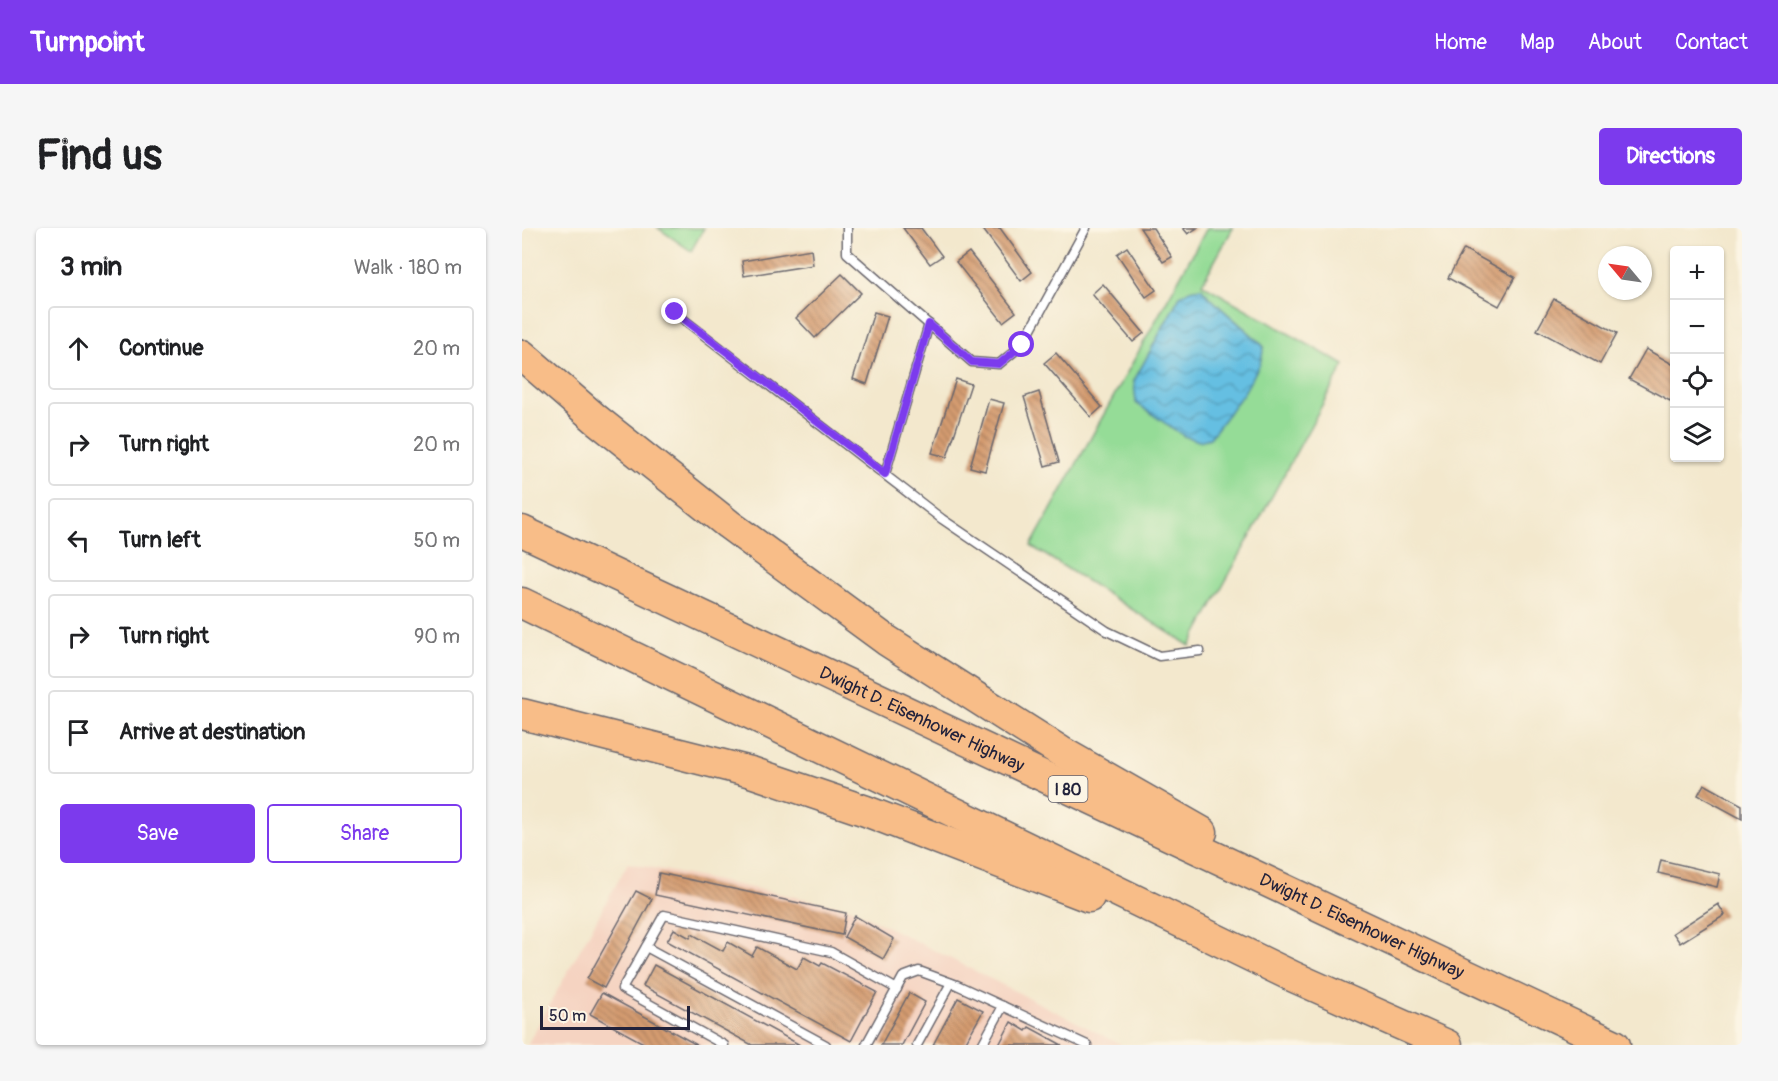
<!DOCTYPE html>
<meta charset="utf-8">
<style>
:root{--surface:#fff;--page:#f6f6f6;--text:#202124;--muted:#757577;--line:#e0e0e0;--accent:#7c3aed}
body{margin:0;font-family:Pangolin,sans-serif;background:var(--page);color:var(--text)}
.controls{position:absolute;right:18px;top:18px;display:grid;overflow:hidden;border-radius:6px;box-shadow:0 2px 4px #0004}
.controls button{width:54px;height:54px;display:grid;place-items:center;padding:0;border:0;border-bottom:2px solid var(--line);background:var(--surface);color:var(--text);font:30px sans-serif}
.compass{position:absolute;left:1076px;top:18px;width:54px;height:54px;border-radius:50%;background:var(--surface);box-shadow:0 2px 4px #0004;rotate:299deg}
.scale{position:absolute;left:18px;bottom:15px;width:150px;box-sizing:border-box;padding-left:6px;border:3px solid #22223b;border-top:0;font-size:16px;line-height:21px;white-space:nowrap;color:#22223b;-webkit-text-stroke:4px #fcf5e5;paint-order:stroke}
.stop{position:absolute;width:18px;height:18px;margin:-14px;border:4px solid #7c3aed;border-radius:50%;background:#fff}
.stop.end{background:#7c3aed;border-color:#fff;box-shadow:0 2px 6px #0008}
.list{margin:0;padding:0;list-style:none}
h2{display:flex;justify-content:space-between;align-items:center;height:78px;margin:0;padding:0 24px;font-size:26px}
h2 small{font-size:20px;font-weight:400;color:var(--muted)}
.list li{display:grid;grid-template-columns:39px 1fr auto;gap:18px;align-items:center;box-sizing:border-box;height:84px;margin:0 12px 12px;padding:0 12px;border:2px solid var(--line);border-radius:6px}
.list b{display:block;font-size:22px;white-space:nowrap}
.list em{font-size:20px;font-style:normal;color:var(--muted)}
.actions{display:flex;gap:12px;padding:18px 24px}
.actions a{flex:1;padding:14px 0;border:2px solid var(--accent);border-radius:6px;text-align:center;font-size:21px;color:var(--accent)}
.actions .main{background:var(--accent);color:#fff}
.icon{flex:none;width:33px;height:33px;fill:none;stroke:currentColor;stroke-width:2;stroke-linecap:round;stroke-linejoin:round}
.map{position:relative;flex:none;width:1220px;height:817px;overflow:hidden;border-radius:6px}
header{display:flex;align-items:center;gap:36px;box-sizing:border-box;height:84px;padding:0 30px;background:var(--accent);color:#fff}
header strong{font-size:28px}
nav{display:flex;gap:33px;margin-inline-start:auto;font-size:21px}
.intro{display:flex;align-items:center;justify-content:space-between;box-sizing:border-box;height:144px;padding:0 36px}
h1{margin:0;font-size:42px}
.button{padding:15px 27px;border-radius:6px;background:var(--accent);color:#fff;font-size:21px;font-weight:700}
main{display:flex;gap:36px;padding:0 36px}
aside{flex:1;background:var(--surface);border-radius:6px;box-shadow:0 2px 4px #0004}
.map>svg:first-child{display:block}
.built{fill:#f5d3c1}
.green{fill:#95dc97;stroke:#5c7f69;stroke-width:1.5;fill-rule:evenodd}
.water{fill:url(#water-waves);stroke:#44708e;stroke-width:1.5}
.building{fill:url(#building-back-hatch)}
.lines{fill:none;stroke-linecap:round;stroke-linejoin:round}
.service-casing{stroke:#6b676e;stroke-width:11}
.motorway-casing{stroke:#6b676e;stroke-width:33}
.service{stroke:#fff;stroke-width:8}
.motorway{stroke:#f8bd88;stroke-width:30}
.route{stroke:#7c3aed;stroke-width:8}
.labels{text-anchor:middle;stroke-width:6;stroke-linejoin:round;paint-order:stroke}
.shield{fill:#fcf5e5;stroke:#63616e;stroke-width:1.5}
.shield-label{font-size:16px;font-weight:bold;fill:#22223b}
.street-label{font-size:18px;fill:#22223b;stroke:#fcf5e5}
</style>
<header>
<strong>Turnpoint</strong>
<nav><a>Home</a><a>Map</a><a>About</a><a>Contact</a></nav>
</header>
<div class="intro"><h1>Find us</h1><a class="button">Directions</a></div>
<main>
<aside>
<h2>3 min<small>Walk · 180 m</small></h2>
<ul class="list">
<li><svg class="icon" aria-label="ahead" viewBox="0 0 24 24"><path d="M12 20V5M6 11l6-6 6 6"/></svg><div><b>Continue</b></div><em>20 m</em></li>
<li><svg class="icon" aria-label="right" viewBox="0 0 24 24"><path d="M7 20v-9h11M14 6l5 5-5 5"/></svg><div><b>Turn right</b></div><em>20 m</em></li>
<li><svg class="icon" aria-label="left" viewBox="0 0 24 24"><path d="M17 20v-9H6M10 6l-5 5 5 5"/></svg><div><b>Turn left</b></div><em>50 m</em></li>
<li><svg class="icon" aria-label="right" viewBox="0 0 24 24"><path d="M7 20v-9h11M14 6l5 5-5 5"/></svg><div><b>Turn right</b></div><em>90 m</em></li>
<li><svg class="icon" aria-label="arrive" viewBox="0 0 24 24"><path d="M6 21V4h12l-3 4 3 4H6"/></svg><div><b>Arrive at destination</b></div></li>
</ul>
<div class="actions"><a class="main">Save</a><a>Share</a></div>
</aside>
<div class="map">
<svg width="1220" height="817" viewBox="0 0 1220 817">
<defs>
<pattern id="water-waves" width="16" height="10" patternUnits="userSpaceOnUse" patternTransform="scale(1.5)"><rect width="16" height="10" fill="#65bfe2"/><path d="M0 5q4-4 8 0t8 0" fill="none" stroke="#539bb8"/></pattern>
<pattern id="building-back-hatch" width="6" height="6" patternUnits="userSpaceOnUse" patternTransform="scale(1.5)"><rect width="6" height="6" fill="#d49b70"/><path d="M-1 5l2 2M0 0l6 6M5-1l2 2" fill="none" stroke="#ac7e5d"/></pattern>
</defs>
<rect width="100%" height="100%" fill="#fcf5e5"/>
<filter id="ink" filterUnits="userSpaceOnUse"><feTurbulence type="fractalNoise" baseFrequency=".0167" numOctaves="2"/><feDisplacementMap in="SourceGraphic" scale="12" xChannelSelector="R" yChannelSelector="G"/><feConvolveMatrix kernelMatrix="1 2 1 2 8 2 1 2 1" color-interpolation-filters="sRGB"/></filter>
<filter id="wash" filterUnits="userSpaceOnUse"><feTurbulence type="fractalNoise" baseFrequency=".008" numOctaves="4" result="noise"/><feDisplacementMap in="SourceGraphic" scale="24" xChannelSelector="R" yChannelSelector="G"/><feGaussianBlur stdDeviation="1.35" result="paint"/><feColorMatrix in="noise" values="0 0 0 0 0 0 0 0 0 0 0 0 0 0 0 0 0 1.4 0 .05"/><feComposite in="paint" operator="in"/></filter>
<g filter="url(#wash)">
<rect width="100%" height="100%" fill="#f3e8cd"/>
<polygon class="built" points="106,635 328,680 600,817 5,817"/>
<g class="green">
<polygon points="136,0 182,0 169,23"/>
<path d="M685 0H711L680 56 822 137 668 418 509 318ZM679 60C698 82 722 98 742 119L612 153 658 68 668 62Z"/>
</g>
<path class="water" d="M679 60C698 82 722 98 742 119L738 136 721 166 688 210 677 213 662 208 614 175 612 153 658 68 668 62Z"/>
<g id="blocks">
<g class="building">
<polygon points="381,0 399,0 420,28 408,36"/>
<polygon points="460,0 478,0 510,44 499,53"/>
<polygon points="618,0 631,0 650,29 641,34"/>
<polygon points="661,0 675,0 666,6"/>
<polygon points="605,19 634,62 624,69 595,26"/>
<polygon points="289,21 291,37 222,48 220,33"/>
<polygon points="942,21 993,49 977,78 926,50"/>
<polygon points="447,24 494,84 481,94 434,34"/>
<polygon points="320,46 339,65 293,110 274,90"/>
<polygon points="581,56 622,105 611,114 570,66"/>
<polygon points="1032,71 1095,105 1078,136 1015,102"/>
<polygon points="352,84 366,88 345,156 331,151"/>
<polygon points="1124,121 1152,137 1152,164 1148,173 1107,151"/>
<polygon points="534,125 580,179 569,189 522,135"/>
<polygon points="434,151 449,156 425,229 410,225"/>
<polygon points="517,164 537,234 523,238 502,169"/>
<polygon points="467,171 482,175 463,243 448,239"/>
<polygon points="1182,556 1220,577 1220,591 1176,567"/>
<polygon points="1139,632 1198,646 1195,659 1136,645"/>
<polygon points="137,645 324,685 320,707 133,667"/>
<polygon points="114,663 130,671 82,760 65,751"/>
<polygon points="1196,676 1203,687 1158,715 1151,705"/>
<polygon points="333,688 372,711 361,731 322,709"/>
<polygon points="152,701 168,710 170,706 201,723 206,714 230,728 235,719 275,741 282,729 298,738 300,735 355,764 329,813 145,713"/>
<polygon points="132,737 278,817 230,817 121,758"/>
<polygon points="80,765 175,817 125,817 68,786"/>
<polygon points="387,765 403,774 380,817 359,817"/>
<polygon points="436,770 461,783 442,817 411,817"/>
<polygon points="489,794 504,803 507,799 540,817 477,817"/>
</g>
</g>
</g>
<g filter="url(#ink)">
<use href="#blocks" fill-opacity="0" stroke="#6b676e" stroke-width="1.5"/>
<g class="lines">
<g class="service-casing">
<g id="service">
<polyline points="325,0 325,25 450,134 477,136 500,117 564,0"/>
<polyline points="152,84 420,291 585,403 637,428 678,423"/>
<polyline points="363,246 407,96"/>
<polyline points="124,719 304,817"/>
<polyline points="202,817 100,761 142,687 309,724 375,761"/>
<polyline points="344,817 381,749 397,743 435,757 565,817"/>
<polyline points="395,817 429,755"/>
<polyline points="460,817 481,778"/>
</g>
</g>
<g class="motorway-casing">
<g id="motorway">
<polyline points="0,127 75,192 206,296 364,412 538,523 680,604"/>
<path id="s1" d="M0 303 1093 817"/>
<polyline points="0,375 772,749 925,817"/>
<polyline points="0,486 229,544 344,583 567,669"/>
</g>
</g>
<use href="#service" class="service"/>
<use href="#motorway" class="motorway"/>
</g>
</g>
<g class="lines" filter="url(#ink)">
<polyline class="route" points="153,84 363,246 407,96 450,134 477,136 500,117"/>
</g>
<g class="labels">
<rect class="shield" x="526.5" y="548" width="39" height="26" rx="4.5"/>
<g class="shield-label">
<text x="546" y="567">I 80</text>
</g>
<g class="street-label">
<text dy="6" stroke="none"><textPath href="#s1" startOffset="442">Dwight D. Eisenhower Highway</textPath></text>
<text dy="6" stroke="none"><textPath href="#s1" startOffset="928">Dwight D. Eisenhower Highway</textPath></text>
</g>
</g>
</svg>
<div class="controls">
<button>+</button>
<button>−</button>
<button><svg class="icon" aria-label="locate" viewBox="0 0 24 24"><circle cx="12" cy="12" r="6"/><path d="M12 2v4M12 18v4M2 12h4M18 12h4"/></svg></button>
<button><svg class="icon" aria-label="layers" viewBox="0 0 24 24"><path d="M12 4l9 5-9 5-9-5zM3 14l9 5 9-5"/></svg></button>
</div>
<svg class="compass" viewBox="-18 -18 36 36"><path d="M0-13l5 13h-10z" fill="#e53935"/><path d="M0 13l5-13h-10z" fill="#757577"/></svg>
<div class="scale">50 m</div>
<div class="stop" style="left:500px;top:117px"></div>
<div class="stop end" style="left:153px;top:84px"></div>
</div>
</main>
